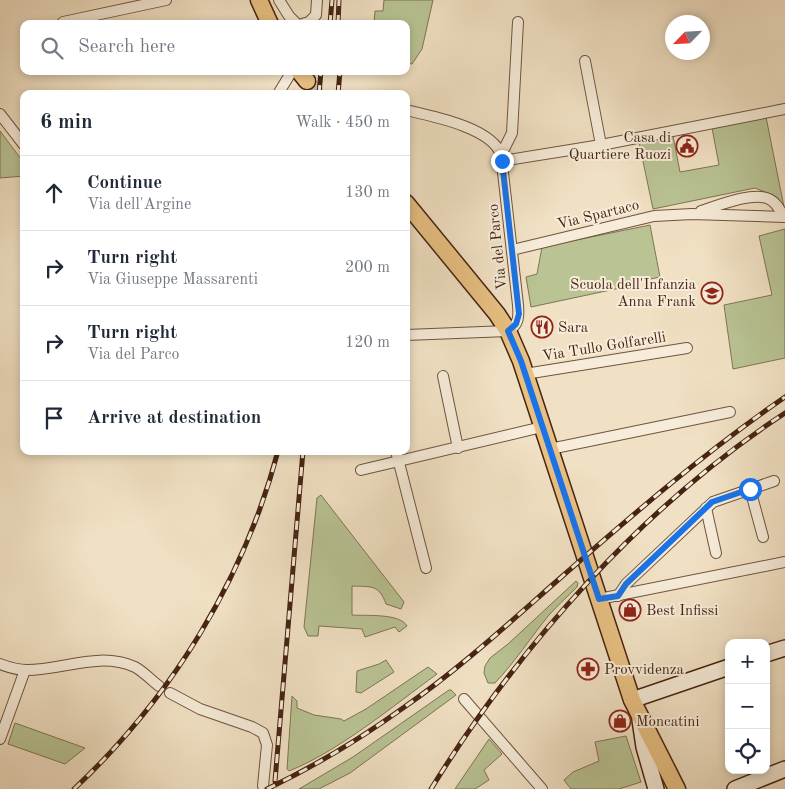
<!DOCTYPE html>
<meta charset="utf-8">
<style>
:root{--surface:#fff;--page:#f6f6f7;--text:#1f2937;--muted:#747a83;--line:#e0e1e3}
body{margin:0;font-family:"Old Standard TT",serif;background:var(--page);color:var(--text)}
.controls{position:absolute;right:15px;bottom:15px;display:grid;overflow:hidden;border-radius:10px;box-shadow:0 2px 8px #0003}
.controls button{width:45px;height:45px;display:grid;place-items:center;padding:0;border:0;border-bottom:1px solid var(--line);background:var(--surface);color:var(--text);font:25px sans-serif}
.compass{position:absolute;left:665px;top:15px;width:45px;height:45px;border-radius:50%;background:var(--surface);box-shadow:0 2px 8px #0003;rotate:245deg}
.stop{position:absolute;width:15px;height:15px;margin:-11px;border:4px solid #1a73e8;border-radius:50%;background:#fff}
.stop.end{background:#1a73e8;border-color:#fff;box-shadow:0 1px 5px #0008}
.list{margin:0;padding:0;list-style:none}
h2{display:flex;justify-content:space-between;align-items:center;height:65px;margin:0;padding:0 20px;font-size:21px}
h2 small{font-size:16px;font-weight:400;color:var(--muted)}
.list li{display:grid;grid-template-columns:32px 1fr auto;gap:15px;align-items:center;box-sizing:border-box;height:75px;padding:0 20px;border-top:1px solid var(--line)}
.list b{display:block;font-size:19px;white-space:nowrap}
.list p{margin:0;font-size:16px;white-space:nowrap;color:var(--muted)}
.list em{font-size:16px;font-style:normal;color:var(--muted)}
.icon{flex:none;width:28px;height:28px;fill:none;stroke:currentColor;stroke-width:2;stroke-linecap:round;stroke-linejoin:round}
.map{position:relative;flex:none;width:785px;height:789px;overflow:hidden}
.search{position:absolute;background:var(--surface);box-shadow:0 2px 8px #0003;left:20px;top:20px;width:390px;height:55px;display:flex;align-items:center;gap:12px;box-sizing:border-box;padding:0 18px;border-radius:10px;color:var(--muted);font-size:19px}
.panel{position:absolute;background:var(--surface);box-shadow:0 2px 8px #0003;left:20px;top:90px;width:390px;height:365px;border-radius:10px}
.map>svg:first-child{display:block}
.green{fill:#b9c394;stroke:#807453}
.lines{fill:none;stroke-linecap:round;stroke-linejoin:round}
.primary-tunnel{stroke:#cfbba0;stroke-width:16;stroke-dasharray:16 8;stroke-linecap:butt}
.street-casing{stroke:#71533e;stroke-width:12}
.secondary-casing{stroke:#462412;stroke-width:18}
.primary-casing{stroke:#462412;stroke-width:19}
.street{stroke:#f6ecd9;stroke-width:10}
.secondary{stroke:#f6ecd9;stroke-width:15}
.primary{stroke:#e8c082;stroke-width:16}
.rail-casing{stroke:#462412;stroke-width:5}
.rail{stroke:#f6ecd9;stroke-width:3;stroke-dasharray:9;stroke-linecap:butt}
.route{stroke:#1a73e8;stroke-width:6}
.labels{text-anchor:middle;stroke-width:4;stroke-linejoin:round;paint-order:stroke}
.poi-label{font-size:15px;fill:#462412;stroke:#f6ecd9;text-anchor:start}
.street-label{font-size:15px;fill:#462412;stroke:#f6ecd9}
</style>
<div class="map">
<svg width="785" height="789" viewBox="0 0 785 789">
<rect width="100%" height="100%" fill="#f1e1c4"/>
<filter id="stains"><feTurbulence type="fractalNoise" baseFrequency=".004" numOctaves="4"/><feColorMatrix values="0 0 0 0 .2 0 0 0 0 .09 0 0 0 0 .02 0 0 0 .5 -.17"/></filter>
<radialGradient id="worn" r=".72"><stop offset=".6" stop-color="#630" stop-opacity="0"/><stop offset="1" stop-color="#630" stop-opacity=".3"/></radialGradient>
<g class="green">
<polygon points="384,0 433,0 422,49 412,64 406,63 406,24 374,24 375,11 383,11"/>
<polygon points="766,117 784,207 773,195 755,188 653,209 639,142 673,136 680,172 719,165 712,128"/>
<polygon points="0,131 24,163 24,176 0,178"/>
<polygon points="650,225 660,277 620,285 620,288 531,307 526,277 537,274 542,247"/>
<polygon points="785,229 785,358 733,369 724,305 772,295 759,236"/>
<path d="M321 495 404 602 401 609 386 604C379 584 371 587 352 586V615C366 616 400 613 407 626L399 632 395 627 365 637 362 629 319 626 318 636H308L304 627 317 498Z"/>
<path d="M576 581 578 583 577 587C568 596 558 605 549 615 531 637 515 662 495 683H488L484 673 485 666 490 658 508 644Z"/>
<polygon points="386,660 394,672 361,693 356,692 357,671 379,664"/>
<path d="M428 667 437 674C393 706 339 751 289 771L287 769 292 696 297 701V708L314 715 341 719 344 721 366 709Z"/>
<polygon points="449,690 451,690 456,695 350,773 319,789 299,789 353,757"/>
<polygon points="15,723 85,748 65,764 8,744"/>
<polygon points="626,736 641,782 619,789 571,789 564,780 573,772 599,761 595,742"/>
<polygon points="489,739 502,754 484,770 489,780 475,789 455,789"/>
</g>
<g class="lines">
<polyline class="primary-tunnel" points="307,81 317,94"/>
<g class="street-casing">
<g id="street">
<polyline points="279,0 289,16 297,24"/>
<polyline points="63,22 166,0"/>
<polyline points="302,24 309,22 316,15 317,0"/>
<polyline points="585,61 601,145"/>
<polyline points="278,94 292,71"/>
<path d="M406 110C432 116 493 128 501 155"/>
<polyline points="0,114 24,145"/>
<polyline points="502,161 601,145 785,109"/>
<path d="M701 211C717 206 753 191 769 199 776 202 780 210 784 217"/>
<polyline points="512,250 654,216 692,214 785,217"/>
<path d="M406 335 508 331C519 325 519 316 518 305L501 155 512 133 518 22"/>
<polyline points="525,374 687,348"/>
<polyline points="443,376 458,448"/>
<polyline points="550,449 730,412"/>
<polyline points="396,451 426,568"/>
<polyline points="361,470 542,427"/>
<polyline points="750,489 763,537"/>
<polyline points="706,508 716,553"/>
<polyline points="618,596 626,584 713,502 774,481"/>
<polyline points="599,599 785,562"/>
<path d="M0 664C8 667 18 670 27 670 63 670 99 651 135 667 144 672 151 680 159 686"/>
<polyline points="170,693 200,709 252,727 263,733 267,745 263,786"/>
<polyline points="464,699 542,789"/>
<polyline points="0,739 25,670"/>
</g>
</g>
<g class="secondary-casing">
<g id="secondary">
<polyline points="766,654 785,648"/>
<polyline points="632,700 729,667"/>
<polyline points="640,720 644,747 656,789"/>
<polyline points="735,789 785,769"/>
</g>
</g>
<g class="primary-casing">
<g id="primary">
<polyline points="259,0 270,24"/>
<polyline points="299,71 307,81"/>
<polyline points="406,203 497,314 508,331 521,361 632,700 677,789"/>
</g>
</g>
<use href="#street" class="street"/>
<use href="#secondary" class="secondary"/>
<use href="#primary" class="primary"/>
<g class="rail-casing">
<g id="rail">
<polyline points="330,24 332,0"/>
<polyline points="338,24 339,0"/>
<polyline points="319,94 321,71"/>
<polyline points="338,94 340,71"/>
<polyline points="275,781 303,451"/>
<path d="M74 789C171 698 244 580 278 451"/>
<path d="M267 789C315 766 360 739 403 708 458 670 508 624 558 580 631 516 705 452 785 397"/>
<path d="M431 789C520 645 643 506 785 413"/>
</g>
</g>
<use href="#rail" class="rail"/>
</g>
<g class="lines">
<polyline class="route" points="502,161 519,314 516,324 508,331 521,361 599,599 618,596 626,584 712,502 750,489"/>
</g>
<defs>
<g id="civic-ring" transform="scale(1.125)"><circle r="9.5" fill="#f6ecd9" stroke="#8f2418" stroke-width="1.5"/><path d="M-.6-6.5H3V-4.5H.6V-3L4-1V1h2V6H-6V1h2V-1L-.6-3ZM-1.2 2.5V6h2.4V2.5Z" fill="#8f2418"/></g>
<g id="school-ring" transform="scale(1.125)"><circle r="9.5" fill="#f6ecd9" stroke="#8f2418" stroke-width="1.5"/><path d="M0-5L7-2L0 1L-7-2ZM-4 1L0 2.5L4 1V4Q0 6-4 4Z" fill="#8f2418"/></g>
<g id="restaurant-ring" transform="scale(1.125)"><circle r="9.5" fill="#f6ecd9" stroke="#8f2418" stroke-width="1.5"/><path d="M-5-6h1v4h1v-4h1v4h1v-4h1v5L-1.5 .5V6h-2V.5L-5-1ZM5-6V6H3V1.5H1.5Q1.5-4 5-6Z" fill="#8f2418"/></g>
<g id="shop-ring" transform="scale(1.125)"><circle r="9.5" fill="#f6ecd9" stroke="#8f2418" stroke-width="1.5"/><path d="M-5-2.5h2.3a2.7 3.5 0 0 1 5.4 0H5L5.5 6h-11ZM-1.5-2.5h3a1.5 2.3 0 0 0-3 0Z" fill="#8f2418"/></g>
<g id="pharmacy-ring" transform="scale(1.125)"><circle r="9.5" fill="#f6ecd9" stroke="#8f2418" stroke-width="1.5"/><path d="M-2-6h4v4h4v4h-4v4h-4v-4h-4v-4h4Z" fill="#8f2418"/></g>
</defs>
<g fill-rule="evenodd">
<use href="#civic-ring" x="687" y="146"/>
<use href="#school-ring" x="712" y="293"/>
<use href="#restaurant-ring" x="542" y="327"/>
<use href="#shop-ring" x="630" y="610"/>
<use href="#pharmacy-ring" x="588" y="669"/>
<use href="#shop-ring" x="620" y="721"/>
</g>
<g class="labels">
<g class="poi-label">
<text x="671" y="142" text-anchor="end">Casa di<tspan x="671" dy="17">Quartiere Ruozi</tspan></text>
<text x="696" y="289" text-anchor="end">Scuola dell'Infanzia<tspan x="696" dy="17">Anna Frank</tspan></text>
<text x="558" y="332">Sara</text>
<text x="646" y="615">Best Infissi</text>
<text x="604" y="674">Provvidenza</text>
<text x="636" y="726">Moncatini</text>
</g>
<g class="street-label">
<text transform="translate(598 214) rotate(-14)" y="5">Via Spartaco</text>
<text transform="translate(497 247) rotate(-96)" y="5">Via del Parco</text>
<text transform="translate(604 346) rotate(-9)" y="5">Via Tullo Golfarelli</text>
</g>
</g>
<rect width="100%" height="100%" filter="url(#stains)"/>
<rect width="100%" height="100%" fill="url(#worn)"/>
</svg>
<div class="controls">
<button>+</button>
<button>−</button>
<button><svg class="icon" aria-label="locate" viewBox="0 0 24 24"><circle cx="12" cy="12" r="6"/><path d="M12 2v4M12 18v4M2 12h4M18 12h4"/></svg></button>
</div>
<svg class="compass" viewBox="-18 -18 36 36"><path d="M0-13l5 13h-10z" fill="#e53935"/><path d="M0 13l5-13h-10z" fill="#747a83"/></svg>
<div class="stop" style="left:750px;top:489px"></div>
<div class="stop end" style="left:502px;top:161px"></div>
<div class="search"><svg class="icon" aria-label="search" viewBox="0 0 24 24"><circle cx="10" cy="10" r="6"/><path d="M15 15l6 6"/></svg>Search here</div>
<section class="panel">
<h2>6 min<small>Walk · 450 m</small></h2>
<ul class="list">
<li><svg class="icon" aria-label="ahead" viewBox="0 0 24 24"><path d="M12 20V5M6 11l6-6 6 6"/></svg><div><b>Continue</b><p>Via dell'Argine</p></div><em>130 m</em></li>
<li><svg class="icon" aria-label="right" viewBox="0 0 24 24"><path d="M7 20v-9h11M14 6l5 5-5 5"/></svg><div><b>Turn right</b><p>Via Giuseppe Massarenti</p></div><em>200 m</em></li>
<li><svg class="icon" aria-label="right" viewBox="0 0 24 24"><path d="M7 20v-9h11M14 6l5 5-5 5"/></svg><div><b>Turn right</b><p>Via del Parco</p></div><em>120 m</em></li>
<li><svg class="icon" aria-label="arrive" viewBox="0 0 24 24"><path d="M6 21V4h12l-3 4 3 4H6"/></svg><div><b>Arrive at destination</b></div></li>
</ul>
</section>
</div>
